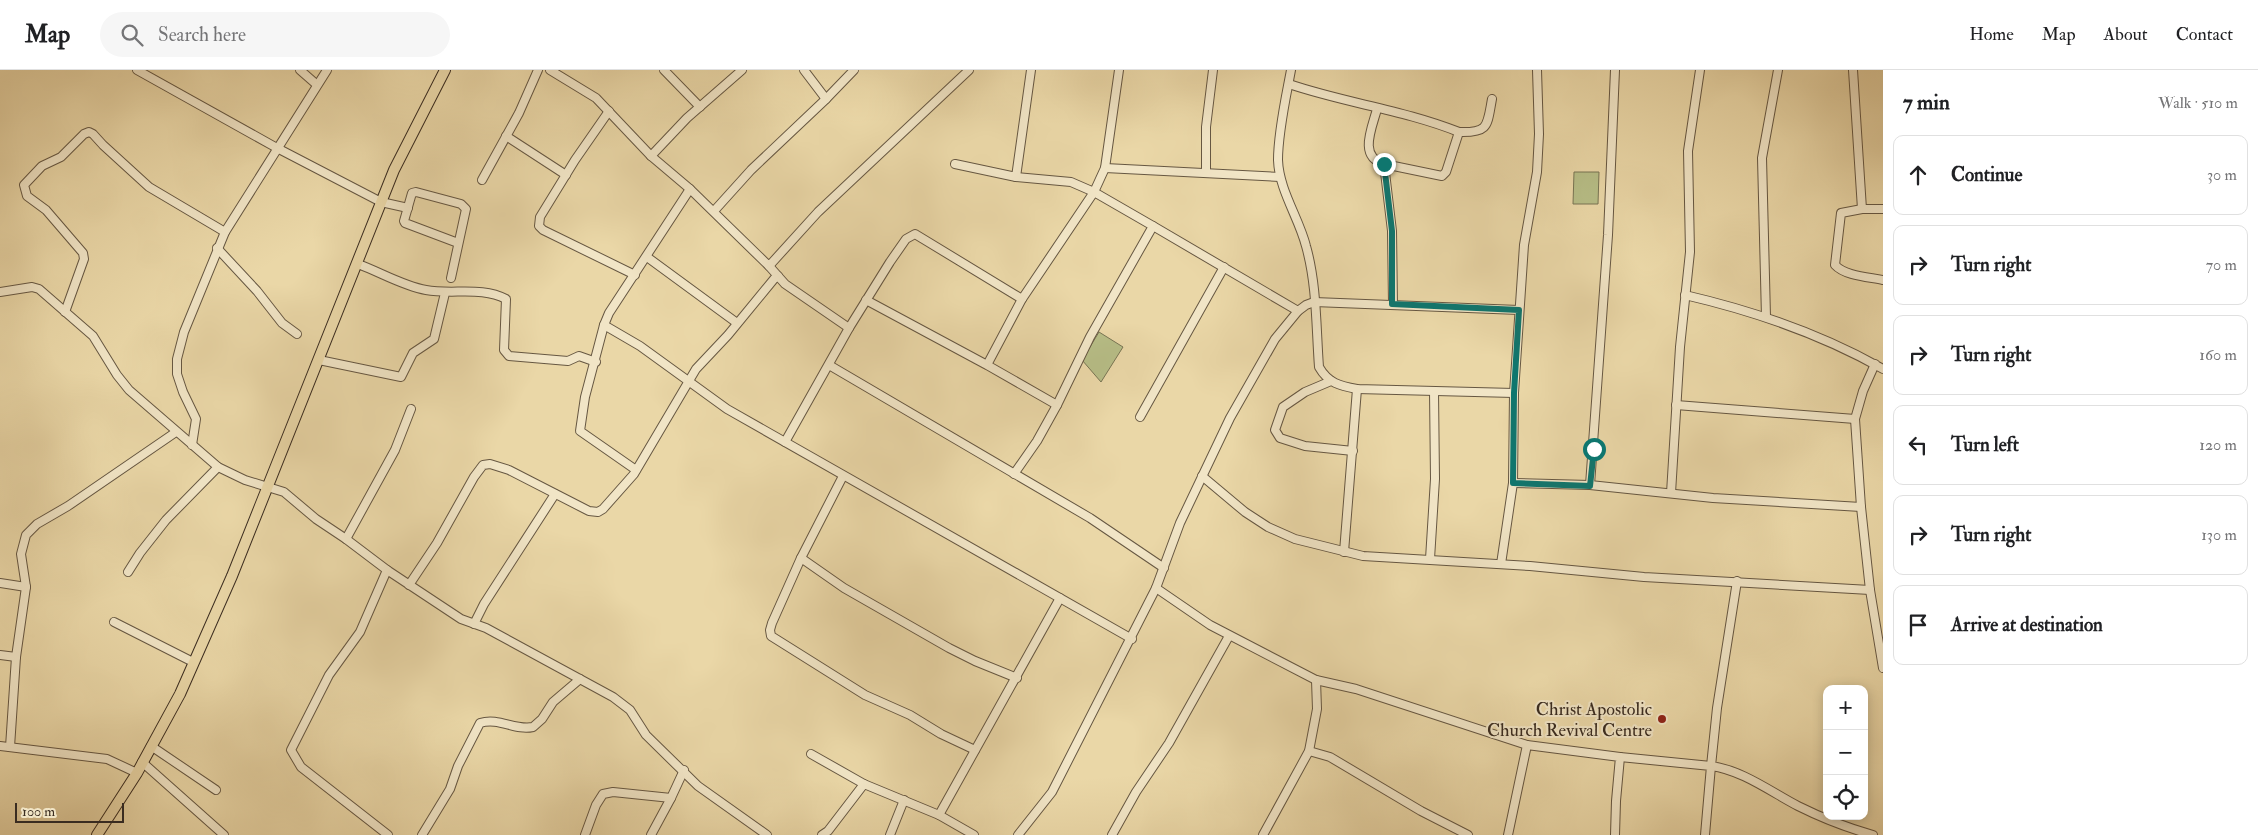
<!DOCTYPE html>
<meta charset="utf-8">
<style>
:root{--surface:#fff;--page:#f6f6f6;--text:#202124;--muted:#757577;--line:#e0e0e0}
body{margin:0;font-family:"IM FELL Double Pica",serif;background:var(--page);color:var(--text)}
.controls{position:absolute;right:15px;bottom:15px;display:grid;overflow:hidden;border-radius:10px;box-shadow:0 2px 12px #0003}
.controls button{width:45px;height:45px;display:grid;place-items:center;padding:0;border:0;border-bottom:1px solid var(--line);background:var(--surface);color:var(--text);font:25px sans-serif}
.scale{position:absolute;left:15px;bottom:12px;width:109px;box-sizing:border-box;padding-left:5px;border:2px solid #3a2c20;border-top:0;font-size:14px;line-height:18px;white-space:nowrap;color:#3a2c20;-webkit-text-stroke:4px #f1e5c6;paint-order:stroke}
.stop{position:absolute;width:15px;height:15px;margin:-11px;border:4px solid #0f766e;border-radius:50%;background:#fff}
.stop.end{background:#0f766e;border-color:#fff;box-shadow:0 1px 5px #0008}
.list{margin:0;padding:0;list-style:none}
h2{display:flex;justify-content:space-between;align-items:center;height:65px;margin:0;padding:0 20px;font-size:21px}
h2 small{font-size:16px;font-weight:400;color:var(--muted)}
.list li{display:grid;grid-template-columns:32px 1fr auto;gap:15px;align-items:center;box-sizing:border-box;height:80px;margin:0 10px 10px;padding:0 10px;border:1px solid var(--line);border-radius:10px}
.list b{display:block;font-size:19px;white-space:nowrap}
.list em{font-size:16px;font-style:normal;color:var(--muted)}
.icon{flex:none;width:28px;height:28px;fill:none;stroke:currentColor;stroke-width:2;stroke-linecap:round;stroke-linejoin:round}
.map{position:relative;flex:none;width:1883px;height:765px;overflow:hidden}
header{display:flex;align-items:center;gap:30px;box-sizing:border-box;height:70px;padding:0 25px;background:var(--surface);border-bottom:1px solid var(--line)}
header strong{font-size:24px}
nav{display:flex;gap:28px;margin-inline-start:auto;font-size:18px}
.search{width:350px;height:45px;background:var(--page);display:flex;align-items:center;gap:12px;box-sizing:border-box;padding:0 18px;border-radius:28px;color:var(--muted);font-size:19px}
main{display:flex}
aside{flex:1;background:var(--surface)}
.map>svg:first-child{display:block}
.green{fill:#b7be87;stroke:#787554}
.lines{fill:none;stroke-linecap:round;stroke-linejoin:round}
.minor-casing{stroke:#665742;stroke-width:10}
.major-casing{stroke:#3a2c20;stroke-width:12}
.minor{stroke:#f1e5c6;stroke-width:8}
.major{stroke:#ead7a7;stroke-width:10}
.route{stroke:#0f766e;stroke-width:6}
.poi-dot{fill:#8f2418;stroke:#f1e5c6;stroke-width:2}
.labels{text-anchor:middle;stroke-width:4;stroke-linejoin:round;paint-order:stroke}
.poi-label{font-size:18px;fill:#3a2c20;stroke:#f1e5c6;text-anchor:end}
</style>
<header>
<strong>Map</strong>
<div class="search"><svg class="icon" aria-label="search" viewBox="0 0 24 24"><circle cx="10" cy="10" r="6"/><path d="M15 15l6 6"/></svg>Search here</div>
<nav><a>Home</a><a>Map</a><a>About</a><a>Contact</a></nav>
</header>
<main>
<div class="map">
<svg width="1883" height="765" viewBox="0 0 1883 765">
<rect width="100%" height="100%" fill="#ead7a7"/>
<filter id="stains"><feTurbulence type="fractalNoise" baseFrequency=".004" numOctaves="4"/><feColorMatrix values="0 0 0 0 .2 0 0 0 0 .09 0 0 0 0 .02 0 0 0 .5 -.17"/></filter>
<radialGradient id="worn" r=".72"><stop offset=".6" stop-color="#630" stop-opacity="0"/><stop offset="1" stop-color="#630" stop-opacity=".3"/></radialGradient>
<g class="green">
<polygon points="1574,102 1599,102 1598,134 1573,134"/>
<polygon points="1099,262 1123,277 1101,312 1082,290"/>
</g>
<g class="lines">
<g class="minor-casing">
<g id="minor">
<polyline points="137,0 277,78 381,132 408,138"/>
<polyline points="300,0 316,14"/>
<polyline points="550,0 596,28 651,86 690,119"/>
<polyline points="664,0 700,37"/>
<polyline points="804,0 826,29"/>
<polyline points="969,0 818,142 769,196 690,119 609,243 604,255 640,276 727,339 1132,569"/>
<path d="M1291 0C1286 27 1278 62 1278 90 1279 120 1299 148 1306 176 1317 215 1316 257 1319 297 1328 313 1340 316 1357 319L1514 323"/>
<polyline points="1853,0 1862,139"/>
<path d="M1289 14C1345 33 1404 40 1459 62"/>
<path d="M1377 39C1372 58 1358 87 1384 94"/>
<polyline points="609,41 575,90 540,147 539,156 543,160 635,205"/>
<polyline points="506,66 566,105"/>
<polyline points="651,86 687,48 742,0"/>
<polyline points="955,94 1016,107 1031,0"/>
<polyline points="1105,98 1280,107"/>
<polyline points="1206,103 1206,57 1213,0"/>
<polyline points="1016,107 1071,112 1094,122 1105,98 1119,0"/>
<polyline points="482,110 519,43 538,0"/>
<path d="M1883 139H1862L1841 143 1835 195C1845 206 1869 207 1883 210"/>
<polyline points="714,141 751,100 826,29 854,0"/>
<polyline points="1153,156 1298,241 1306,235 1314,232 1519,240"/>
<polyline points="217,178 257,221 282,253 297,264"/>
<polyline points="647,187 737,253"/>
<path d="M358 194C380 202 403 216 426 220 453 225 481 216 506 229L504 280 509 286 568 291 579 286 596 292"/>
<polyline points="769,196 785,214 849,258"/>
<polyline points="451,208 466,139 461,134 416,122 412,123 404,151 405,153 458,173"/>
<polyline points="0,222 32,217 39,219 93,266 117,305 129,320 218,397 245,410 284,422 316,449 346,469 387,500 461,549 486,558 613,627 630,640 646,665 698,716 767,765"/>
<path d="M1685 225C1754 241 1821 264 1883 299"/>
<polyline points="866,230 987,295 1022,229 1094,122 1153,156 1090,267 1057,335 987,295"/>
<path d="M1393 234 1392 161 1384 94 1442 106 1446 102 1459 62C1489 63 1487 56 1492 29"/>
<polyline points="65,242 84,189 83,183 46,140 27,126 24,115 42,96 61,87 84,64 89,62 93,64 103,75 149,117 225,162"/>
<polyline points="1766,247 1762,88 1778,0"/>
<polyline points="604,255 585,327 580,361 636,400"/>
<polyline points="319,290 401,307 413,283 434,269 445,223"/>
<polyline points="1875,294 1863,321 1855,349 1861,437 1870,520 1883,598"/>
<polyline points="829,295 1090,448 1164,498"/>
<polyline points="1331,311 1305,322 1283,337 1275,360 1280,368 1305,376 1353,381"/>
<polyline points="1676,335 1855,349"/>
<polyline points="1140,347 1224,197"/>
<polyline points="785,372 849,258 890,192 906,169 915,164 1022,229"/>
<polyline points="192,375 196,349 183,322 177,304 177,289 184,262 225,162 327,0"/>
<polyline points="1014,404 1037,371 1057,335"/>
<polyline points="843,406 801,488 844,518 949,578 975,591 1017,608"/>
<polyline points="1202,406 1245,442 1268,457 1295,469 1363,486 1530,496 1644,507 1870,520"/>
<polyline points="1513,413 1590,415 1713,428 1861,437"/>
<polyline points="1590,415 1608,165 1615,0"/>
<polyline points="1671,423 1680,277 1690,182 1688,81 1700,0"/>
<polyline points="346,469 395,380 411,339"/>
<polyline points="1344,482 1357,319"/>
<polyline points="801,488 772,553 770,560 771,566 865,625 910,645 941,664 975,680"/>
<polyline points="1430,489 1435,409 1434,321"/>
<polyline points="1501,494 1513,413 1514,323 1524,175 1537,102 1539,64 1537,0"/>
<polyline points="387,500 360,562 329,605 291,680 301,697 388,765"/>
<polyline points="128,502 140,483 166,450 218,397"/>
<path d="M1737 511 1717 638 1711 696C1742 700 1771 722 1798 736 1822 748 1848 758 1873 765"/>
<polyline points="0,513 26,517"/>
<polyline points="409,515 437,473 474,407 483,395 490,394 509,400 589,441 598,442 603,439 634,404 696,299 728,265 774,209 778,206"/>
<polyline points="1156,518 1210,555 1316,610 1356,619 1527,675"/>
<polyline points="114,552 193,592"/>
<polyline points="474,554 484,534 555,424"/>
<polyline points="0,585 16,587"/>
<polyline points="0,676 107,689 137,703"/>
<polyline points="151,676 216,720"/>
<polyline points="10,677 16,587 26,517 21,484 26,465 37,454 68,436 176,362"/>
<polyline points="1309,681 1330,687 1421,741 1468,765"/>
<polyline points="811,684 864,714"/>
<polyline points="1620,687 1711,696 1705,765"/>
<polyline points="142,692 224,765"/>
<polyline points="939,745 1060,528"/>
<path d="M422 765 450 719 458 696 480 653C499 647 515 661 533 657L542 649 553 632 580 609"/>
<polyline points="585,765 596,735 603,724 613,722 671,728 684,700"/>
<polyline points="651,765 671,728"/>
<polyline points="822,765 828,761 864,714 939,745 974,765"/>
<polyline points="890,765 904,730"/>
<polyline points="1018,765 1052,722 1156,518 1180,453 1230,348 1275,269 1298,241"/>
<polyline points="1112,765 1136,722 1169,673 1229,566"/>
<polyline points="1263,765 1309,681 1317,639 1316,610"/>
<polyline points="1508,765 1527,675 1620,687 1616,731 1615,765"/>
</g>
</g>
<g class="major-casing">
<polyline id="major" points="97,765 137,703 180,624 232,506 394,100 445,0"/>
</g>
<use href="#minor" class="minor"/>
<use href="#major" class="major"/>
</g>
<g class="lines">
<polyline class="route" points="1384,94 1392,161 1392,234 1519,240 1514,323 1513,413 1590,416 1594,379"/>
</g>
<circle class="poi-dot" cx="1662" cy="649" r="5"/>
<g class="labels">
<g class="poi-label">
<text x="1652" y="645">Christ Apostolic<tspan x="1652" dy="21">Church Revival Centre</tspan></text>
</g>
</g>
<rect width="100%" height="100%" filter="url(#stains)"/>
<rect width="100%" height="100%" fill="url(#worn)"/>
</svg>
<div class="controls">
<button>+</button>
<button>−</button>
<button><svg class="icon" aria-label="locate" viewBox="0 0 24 24"><circle cx="12" cy="12" r="6"/><path d="M12 2v4M12 18v4M2 12h4M18 12h4"/></svg></button>
</div>
<div class="scale">100 m</div>
<div class="stop" style="left:1594px;top:379px"></div>
<div class="stop end" style="left:1384px;top:94px"></div>
</div>
<aside>
<h2>7 min<small>Walk · 510 m</small></h2>
<ul class="list">
<li><svg class="icon" aria-label="ahead" viewBox="0 0 24 24"><path d="M12 20V5M6 11l6-6 6 6"/></svg><div><b>Continue</b></div><em>30 m</em></li>
<li><svg class="icon" aria-label="right" viewBox="0 0 24 24"><path d="M7 20v-9h11M14 6l5 5-5 5"/></svg><div><b>Turn right</b></div><em>70 m</em></li>
<li><svg class="icon" aria-label="right" viewBox="0 0 24 24"><path d="M7 20v-9h11M14 6l5 5-5 5"/></svg><div><b>Turn right</b></div><em>160 m</em></li>
<li><svg class="icon" aria-label="left" viewBox="0 0 24 24"><path d="M17 20v-9H6M10 6l-5 5 5 5"/></svg><div><b>Turn left</b></div><em>120 m</em></li>
<li><svg class="icon" aria-label="right" viewBox="0 0 24 24"><path d="M7 20v-9h11M14 6l5 5-5 5"/></svg><div><b>Turn right</b></div><em>130 m</em></li>
<li><svg class="icon" aria-label="arrive" viewBox="0 0 24 24"><path d="M6 21V4h12l-3 4 3 4H6"/></svg><div><b>Arrive at destination</b></div></li>
</ul>
</aside>
</main>
